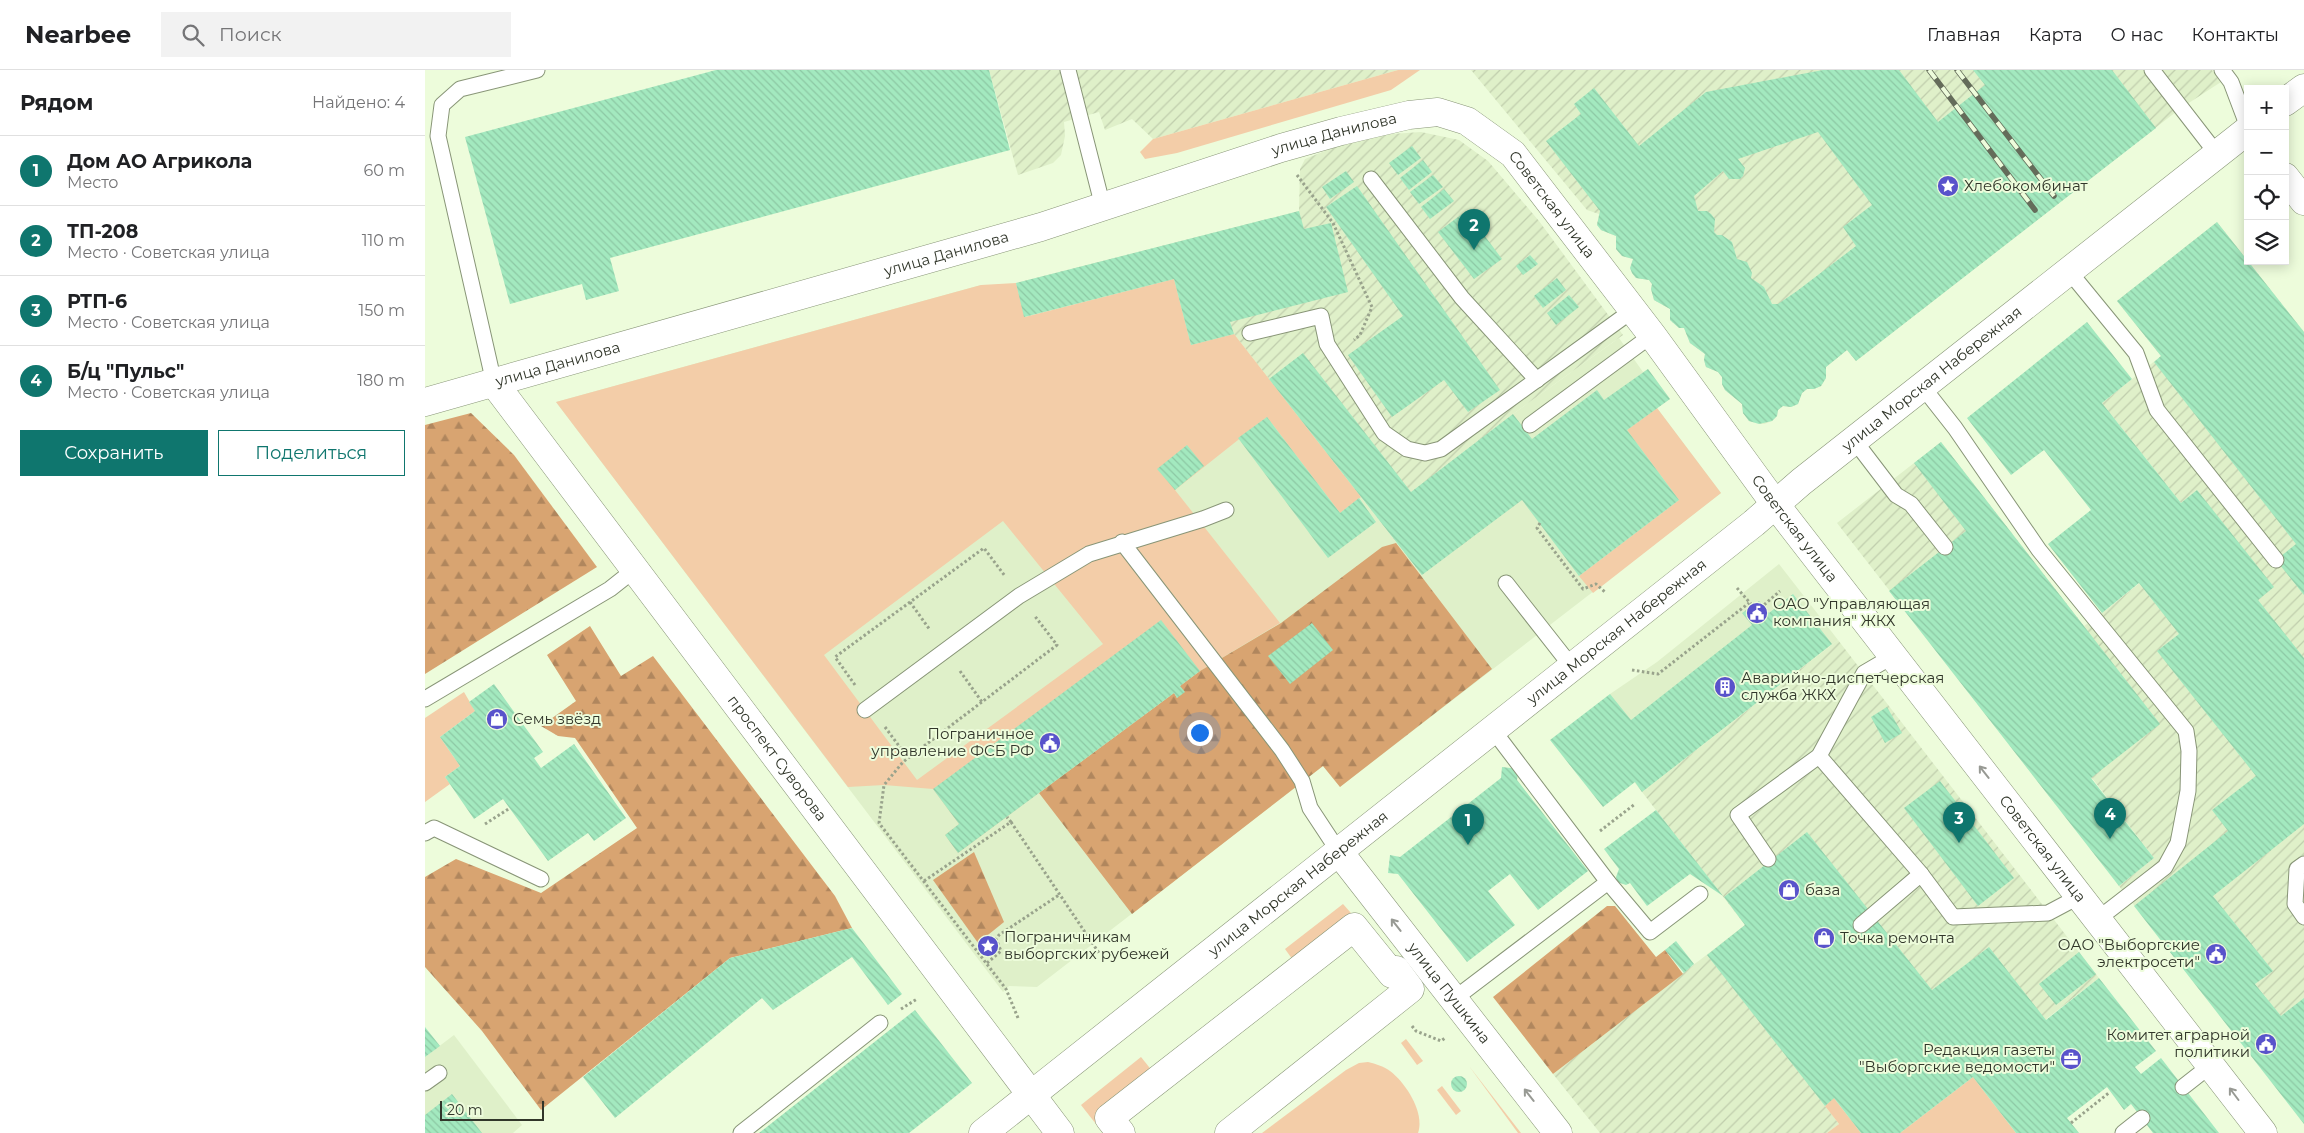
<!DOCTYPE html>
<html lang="ru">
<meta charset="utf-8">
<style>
:root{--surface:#fff;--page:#f2f2f2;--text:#202124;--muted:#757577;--line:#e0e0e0;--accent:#0f766e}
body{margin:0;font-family:Montserrat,sans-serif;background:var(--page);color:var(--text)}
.controls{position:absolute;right:15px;top:15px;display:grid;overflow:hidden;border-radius:0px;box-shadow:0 2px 12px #0003}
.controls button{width:45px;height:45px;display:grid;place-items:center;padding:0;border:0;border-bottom:1px solid var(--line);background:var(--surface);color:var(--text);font:25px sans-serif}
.scale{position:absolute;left:15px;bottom:12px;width:104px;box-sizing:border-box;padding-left:5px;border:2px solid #31362a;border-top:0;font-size:14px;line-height:18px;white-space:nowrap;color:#31362a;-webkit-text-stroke:4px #edfcdb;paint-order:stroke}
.you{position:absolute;left:774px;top:662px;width:18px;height:18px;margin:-12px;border:4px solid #fff;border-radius:50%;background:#1a73e8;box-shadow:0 0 0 8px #1a73e833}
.badge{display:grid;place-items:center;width:32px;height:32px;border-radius:50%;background:var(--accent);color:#fff;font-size:16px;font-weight:700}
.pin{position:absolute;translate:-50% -41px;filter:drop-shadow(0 1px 2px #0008)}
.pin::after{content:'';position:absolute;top:26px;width:18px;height:15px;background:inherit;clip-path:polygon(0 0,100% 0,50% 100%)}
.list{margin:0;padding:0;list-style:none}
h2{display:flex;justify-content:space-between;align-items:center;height:65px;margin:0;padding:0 20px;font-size:21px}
h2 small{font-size:16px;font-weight:400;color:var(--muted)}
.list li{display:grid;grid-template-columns:32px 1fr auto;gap:15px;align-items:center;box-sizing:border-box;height:70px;padding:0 20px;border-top:1px solid var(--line)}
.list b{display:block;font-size:19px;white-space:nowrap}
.list p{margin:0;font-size:16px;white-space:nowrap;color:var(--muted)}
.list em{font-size:16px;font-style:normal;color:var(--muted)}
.actions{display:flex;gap:10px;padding:15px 20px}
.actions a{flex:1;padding:11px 0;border:1px solid var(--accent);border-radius:0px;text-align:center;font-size:18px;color:var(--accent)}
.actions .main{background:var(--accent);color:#fff}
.icon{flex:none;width:28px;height:28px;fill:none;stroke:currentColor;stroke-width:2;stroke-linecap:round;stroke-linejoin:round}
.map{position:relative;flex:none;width:1879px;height:1063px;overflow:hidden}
header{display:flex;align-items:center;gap:30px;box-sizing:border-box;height:70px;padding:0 25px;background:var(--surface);border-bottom:1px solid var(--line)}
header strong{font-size:24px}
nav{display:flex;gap:28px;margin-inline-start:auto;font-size:18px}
.search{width:350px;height:45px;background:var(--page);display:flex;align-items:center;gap:12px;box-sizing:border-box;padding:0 18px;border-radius:0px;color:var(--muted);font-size:19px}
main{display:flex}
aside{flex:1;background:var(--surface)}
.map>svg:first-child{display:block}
.built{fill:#dff0c9}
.industrial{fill:url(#industrial-furrows)}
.green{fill:#f3cda8;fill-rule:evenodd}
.forest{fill:url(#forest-firs)}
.building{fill:url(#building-back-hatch);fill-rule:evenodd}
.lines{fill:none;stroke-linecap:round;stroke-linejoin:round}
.lane-casing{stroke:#889577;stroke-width:17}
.street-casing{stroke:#889577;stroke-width:29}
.path{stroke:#99a38c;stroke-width:3;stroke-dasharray:2.5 2.5;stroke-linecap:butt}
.lane{stroke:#fff;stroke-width:15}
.street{stroke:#fff;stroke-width:28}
.rail-casing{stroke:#646c5a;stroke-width:5.5}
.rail{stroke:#edfcdb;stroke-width:4;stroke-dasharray:11;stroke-linecap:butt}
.oneway{stroke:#989a94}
.labels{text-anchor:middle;stroke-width:4;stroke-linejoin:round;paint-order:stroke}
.street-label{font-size:15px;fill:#31362a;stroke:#edfcdb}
.poi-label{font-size:15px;fill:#31362a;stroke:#edfcdb;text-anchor:start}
</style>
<header>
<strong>Nearbee</strong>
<div class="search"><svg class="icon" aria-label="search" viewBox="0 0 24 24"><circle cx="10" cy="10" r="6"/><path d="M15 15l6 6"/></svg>Поиск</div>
<nav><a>Главная</a><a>Карта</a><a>О нас</a><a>Контакты</a></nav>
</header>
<main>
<aside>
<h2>Рядом<small>Найдено: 4</small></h2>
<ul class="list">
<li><span class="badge">1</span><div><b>Дом АО Агрикола</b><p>Место</p></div><em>60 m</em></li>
<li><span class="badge">2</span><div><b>ТП-208</b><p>Место · Советская улица</p></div><em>110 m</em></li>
<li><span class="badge">3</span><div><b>РТП-6</b><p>Место · Советская улица</p></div><em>150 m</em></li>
<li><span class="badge">4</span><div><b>Б/ц &quot;Пульс&quot;</b><p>Место · Советская улица</p></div><em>180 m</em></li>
</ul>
<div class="actions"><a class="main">Сохранить</a><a>Поделиться</a></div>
</aside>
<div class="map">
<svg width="1879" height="1063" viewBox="0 0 1879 1063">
<defs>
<pattern id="industrial-furrows" width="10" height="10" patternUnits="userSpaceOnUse" patternTransform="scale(1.25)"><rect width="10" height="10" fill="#dff0c9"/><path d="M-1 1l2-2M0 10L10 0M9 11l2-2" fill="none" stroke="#c0cead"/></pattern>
<pattern id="forest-firs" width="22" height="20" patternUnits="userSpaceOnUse" patternTransform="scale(1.25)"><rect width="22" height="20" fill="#d8a471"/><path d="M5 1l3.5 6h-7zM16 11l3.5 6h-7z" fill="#b0865d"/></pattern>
<pattern id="building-back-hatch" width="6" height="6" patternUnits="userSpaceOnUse" patternTransform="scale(1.25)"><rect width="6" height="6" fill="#a3e9bf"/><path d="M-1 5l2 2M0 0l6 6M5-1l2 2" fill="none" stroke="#8dc8a4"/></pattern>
</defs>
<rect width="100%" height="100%" fill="#edfcdb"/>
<g class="built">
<polygon points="749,209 809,264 997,505 1088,344 1194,268 1218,302 1223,299 1245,329 1232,338 1296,423 915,717 898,696 612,917 584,916 578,922 131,332 556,215 600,247"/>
<polygon points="1354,494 1413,570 1217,722 1158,646 1185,624 1232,592"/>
<polygon points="29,965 97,1055 88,1063 0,1063 0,987"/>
</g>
<g class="industrial">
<polygon points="564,0 973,0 728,69 707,49 680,60 674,42 639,52 640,66 636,85 628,93 593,105"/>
<polygon points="1046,0 1787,0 1796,12 1756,38 1431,291 1422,280 1401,297 1401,308 1396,316 1389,319 1382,319 1377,323 1373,334 1366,337 1358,336 1353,340 1352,346 1347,351 1339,354 1324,351 1318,343 1317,334 1300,320 1297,314 1297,307 1293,302 1281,297 1279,290 1280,284 1265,273 1259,258 1254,258 1245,250 1245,239 1229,230 1226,219 1227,214 1224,210 1211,208 1207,203 1208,189 1197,186 1191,179 1191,166 1176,160 1172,155 1174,144 1162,140"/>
<polygon points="996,62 1034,70 1063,91 1114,151 1198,265 1088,344 1097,430 997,505 809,264 766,275 749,209 599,247 591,213 874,141 875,99 880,89 937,66"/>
<polygon points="1792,152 1879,262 1879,1054 1821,943 1841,927 1830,914 1847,900 1788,826 1735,868 1694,816 1729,788 1667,708 1631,735 1412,453 1516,372 1659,556 1677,543 1779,462 1677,333 1736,286 1692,231"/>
<polygon points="1413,570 1674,908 1480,1059 1438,1006 1400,1036 1414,1054 1402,1063 1175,1063 1128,1004 1320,855 1217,722"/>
</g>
<g class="green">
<polygon points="973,0 995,0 966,20 752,83 720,89 715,82 728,69"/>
<path d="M749 209 766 275 809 264 936 427 915 443 842 347 750 420 855 553 775 601 755 616 752 628 748 623 533 783 520 765 534 754 508 719 459 715 423 717 131 332 556 215 591 213 600 247ZM578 451 678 574 492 710 399 585Z"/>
<polygon points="1232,338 1296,423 1168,523 1154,506 1254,430 1202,360"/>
<polygon points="39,622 50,641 15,667 35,696 20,707 25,714 0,732 0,648"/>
<polygon points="918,834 933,851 873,897 860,879"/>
<polygon points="981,969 998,991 992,995 976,973"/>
<polygon points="716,987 732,1007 692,1063 678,1063 656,1035"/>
<path d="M943 992C951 994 958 996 965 1001 981 1013 1000 1043 993 1063H837L921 1000 934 993Z"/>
<polygon points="1044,996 1096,1063 1093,1063"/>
<polygon points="1548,1007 1591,1063 1475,1063"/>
<polygon points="1017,1016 1036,1041 1031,1045 1012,1020"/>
<polygon points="1409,1028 1436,1063 1402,1063 1414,1054 1400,1036"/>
</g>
<g class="forest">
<polygon points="46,343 89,385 172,497 0,604 0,355"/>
<polygon points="971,473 1067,599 915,717 898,696 707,844 614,723 749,623 752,628 755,616 775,601 856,553 957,477"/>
<polygon points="165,556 196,606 228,586 410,826 427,858 305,888 116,1040 57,961 0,897 0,807 31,789 116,823 212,758 150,668 133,666 116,656 151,631 122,585"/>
<polygon points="549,782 579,852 553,873 508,810"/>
<polygon points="1182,836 1190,836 1231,887 1240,880 1258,904 1128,1004 1068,927"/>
</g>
<g class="building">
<polygon points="291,0 564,0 585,80 185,188 194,221 161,230 157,214 85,234 40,67"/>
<path d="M1398 0H1474L1513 52 1560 15 1548 0H1687L1731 58 1431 291 1422 280 1401 297V308L1396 316 1389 319H1382L1377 323 1373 334 1366 337 1358 336 1353 340 1352 346 1347 351 1334 354 1324 351 1318 343 1317 334 1300 320 1297 314V307L1293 302 1281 297 1279 290 1280 284 1265 273 1259 258H1254L1245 250V239L1229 230 1226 219 1227 214 1224 210 1211 208 1207 203 1205 198 1208 189 1197 186 1191 179V166L1176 160 1172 155 1175 141 1121 71 1156 44 1149 34 1169 18 1214 76 1281 22ZM1393 62 1447 135 1418 157 1431 176 1372 221 1353 234H1347L1339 217 1326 208 1327 203 1322 192 1312 189 1307 172 1297 165H1292L1289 162 1290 149 1286 144 1282 141H1273L1269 126 1298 101 1304 109H1315L1318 106 1320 98 1313 89Z"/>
<polygon points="987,76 996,88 973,105 964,93"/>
<polygon points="998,90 1007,102 984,120 975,108"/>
<polygon points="921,101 929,112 905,129 897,117"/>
<polygon points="1008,105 1018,117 994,134 985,122"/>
<polygon points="932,116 1075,320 1043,342 1019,310 967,347 923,285 978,246 901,137"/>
<polygon points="1019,119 1029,131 1005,149 996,137"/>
<polygon points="874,141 879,159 906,153 923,222 805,252 809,264 766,275 749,209 599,247 591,213"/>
<polygon points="1041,141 1077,189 1049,209 1013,162"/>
<polygon points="1792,152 1879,262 1879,525 1851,490 1871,474 1729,292 1736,286 1692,231"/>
<polygon points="1105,185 1113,194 1098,205 1091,196"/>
<polygon points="1132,208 1141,220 1118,238 1109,226"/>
<polygon points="1144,225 1154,237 1131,255 1122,243"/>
<polygon points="1662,252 1707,309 1677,333 1756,433 1772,420 1849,517 1833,530 1879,588 1879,754 1788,826 1848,901 1830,914 1856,946 1879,928 1879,1054 1709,836 1803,761 1787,740 1831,706 1732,581 1754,564 1714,513 1677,543 1623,474 1666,440 1619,380 1586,405 1542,348"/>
<polygon points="878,283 986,422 1088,344 1107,369 1172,320 1179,330 1223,299 1245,329 1202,360 1254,430 1154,506 1097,430 997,505 844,309"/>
<polygon points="842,347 915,443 934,428 951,452 903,488 813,368"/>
<polygon points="1516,372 1735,654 1666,708 1729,788 1694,816 1464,521 1541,461 1489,393"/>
<polygon points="762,375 779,396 750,420 732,399"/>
<polygon points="1368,524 1407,574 1217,722 1210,712 1178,737 1125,670 1185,624 1206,650 1327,555 1317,543 1334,531 1344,543"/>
<polygon points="736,550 775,601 755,616 760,622 752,628 749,623 533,783 520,765 534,754 508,719"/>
<polygon points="887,553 908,580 865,614 843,586"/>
<polygon points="69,614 118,682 109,688 116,698 149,674 201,748 169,771 163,763 123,791 78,729 49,749 20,707 35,696 15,667 50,641 44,632"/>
<polygon points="1462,637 1477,663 1460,673 1446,647"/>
<polygon points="1077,697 1094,699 1092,710 1163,801 1113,840 1085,804 1063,821 1090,855 1042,892 973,804 963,803 965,785 975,787 1076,708"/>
<polygon points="1515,711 1589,808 1553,836 1479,738"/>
<polygon points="1231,740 1298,826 1265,804 1222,836 1205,813 1201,815 1192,812 1191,807 1194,799 1179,779"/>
<polygon points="1382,762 1507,920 1564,877 1621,950 1674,908 1731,981 1710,997 1716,1004 1736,988 1794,1063 1728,1063 1706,1034 1699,1040 1682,1017 1642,1048 1654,1063 1591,1063 1548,1007 1475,1063 1436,1063 1409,1028 1400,1036 1282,885 1320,855 1299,827"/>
<polygon points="427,858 477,924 463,935 427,887 348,940 337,928 190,1048 158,1007 305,888"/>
<polygon points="1251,871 1269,894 1259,903 1240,880"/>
<polygon points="1654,882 1671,904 1631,935 1614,914"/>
<polygon points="490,940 547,1013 516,1038 484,1063 334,1063"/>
<polygon points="0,957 15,976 0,987"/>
<circle cx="1034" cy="1014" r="8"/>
<polygon points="27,1024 57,1063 0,1063 0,1045"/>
</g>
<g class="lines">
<g class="lane-casing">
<g id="lane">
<polyline points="643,0 678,137"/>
<polyline points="1727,0 1792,84"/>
<polyline points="1797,0 1806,12 1823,57"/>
<polyline points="946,109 1037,228 1112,310"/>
<polyline points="1643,200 1711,283 1732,340 1851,490"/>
<polyline points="825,263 896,246 902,274 959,363 982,379 1000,383 1016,379 1208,240"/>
<polyline points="69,313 13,66 17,35 35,19 112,0"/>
<polyline points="1497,316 1530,358 1614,480 1761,661 1764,681 1763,721 1753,773 1740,797 1673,849"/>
<polyline points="1105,355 1227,265"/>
<polyline points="1429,370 1471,425 1486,434 1520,477"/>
<polyline points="697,472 857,680 877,711 885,738 914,782"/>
<polyline points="1081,513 1147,597"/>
<polyline points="0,629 185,519 209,500"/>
<polyline points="440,640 594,526 664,484 778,449 801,440"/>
<polyline points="1068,660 1183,812 1225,862 1275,824"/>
<polyline points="1394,686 1496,804"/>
<polyline points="0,763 9,758 116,809"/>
<polyline points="1343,789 1313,745 1394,686 1439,603 1468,586"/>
<polyline points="1879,794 1872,799 1870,834 1879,847"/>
<polyline points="1436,855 1496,804 1528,847 1623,843 1655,826"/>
<polyline points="1029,929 1183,812"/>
<polyline points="0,1013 14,1003"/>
<polyline points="1758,1017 1786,995"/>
<polyline points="316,1063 455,953"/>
<polyline points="1698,1063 1717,1048"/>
</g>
</g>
<g class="street-casing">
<g id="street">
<polyline points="1860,32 1879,18"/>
<polyline points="1860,107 1879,131"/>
<path id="s1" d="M69 313 635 1063"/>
<path id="s2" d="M0 332 616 157 856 78 916 61 984 45 1013 42 1042 51 1088 84 1227 265 1350 434 1838 1063"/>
<path id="s3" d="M914 782 1133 1063"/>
<path id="s4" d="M558 1063 1329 453 1376 412 1823 60"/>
<polyline points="696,1063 684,1048 929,857 967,904 971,900 985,919 804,1063"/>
</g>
</g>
<g class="path">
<polyline points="872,105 908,153 947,237 935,265 929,270"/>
<polyline points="1115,453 1112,458 1158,519 1171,514 1180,522"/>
<polyline points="1312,518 1332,541 1355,521"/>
<polyline points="485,532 505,560"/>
<polyline points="1207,600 1233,604 1324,533"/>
<polyline points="535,601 557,632"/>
<polyline points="430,615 410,587 559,478 580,506"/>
<polyline points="460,657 483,688"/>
<polyline points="586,752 674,883"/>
<polyline points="60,754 85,738"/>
<polyline points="1175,761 1210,734"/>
<polyline points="499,811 586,752 582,747"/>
<polyline points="562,893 576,881 571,869 574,865 634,825"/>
<polyline points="476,939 492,929"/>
<polyline points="593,948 581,919 454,753 459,715 478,692 632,575 609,545"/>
<polyline points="987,956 991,961 1016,971 1020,968"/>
<polyline points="1646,1053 1685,1022"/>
</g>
<use href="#lane" class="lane"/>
<use href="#street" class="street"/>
<g class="rail-casing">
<g id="rail">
<polyline points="1504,0 1610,140"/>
<polyline points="1532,0 1629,126"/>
</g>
</g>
<use href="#rail" class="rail"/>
</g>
<defs><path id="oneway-shaft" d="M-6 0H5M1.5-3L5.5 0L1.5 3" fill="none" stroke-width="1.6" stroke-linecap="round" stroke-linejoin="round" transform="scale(1.25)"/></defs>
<g class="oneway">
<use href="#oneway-shaft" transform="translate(1559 702) rotate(-128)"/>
<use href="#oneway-shaft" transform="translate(971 855) rotate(-128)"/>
<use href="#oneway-shaft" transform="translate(1809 1024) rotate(-127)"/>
<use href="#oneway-shaft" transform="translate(1104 1025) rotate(-128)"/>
</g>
<defs>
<g id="sight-disc" transform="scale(1.125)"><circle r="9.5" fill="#5953cb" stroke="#edfcdb"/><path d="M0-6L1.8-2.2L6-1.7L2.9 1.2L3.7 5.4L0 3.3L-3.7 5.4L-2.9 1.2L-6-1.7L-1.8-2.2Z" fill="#fff"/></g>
<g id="civic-disc" transform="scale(1.125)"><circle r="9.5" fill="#5953cb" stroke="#edfcdb"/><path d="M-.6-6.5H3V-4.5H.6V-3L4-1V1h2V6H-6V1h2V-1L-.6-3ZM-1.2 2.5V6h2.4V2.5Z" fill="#fff"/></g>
<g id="building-disc" transform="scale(1.125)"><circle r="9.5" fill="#5953cb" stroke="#edfcdb"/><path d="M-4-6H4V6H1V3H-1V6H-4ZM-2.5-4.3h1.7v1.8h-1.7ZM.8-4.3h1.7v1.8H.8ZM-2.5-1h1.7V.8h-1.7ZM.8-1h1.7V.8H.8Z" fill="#fff"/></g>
<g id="shop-disc" transform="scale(1.125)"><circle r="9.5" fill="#5953cb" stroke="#edfcdb"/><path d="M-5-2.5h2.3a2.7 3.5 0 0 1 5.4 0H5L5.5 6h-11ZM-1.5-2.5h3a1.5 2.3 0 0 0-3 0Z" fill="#fff"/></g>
<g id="office-disc" transform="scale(1.125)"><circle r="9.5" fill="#5953cb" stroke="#edfcdb"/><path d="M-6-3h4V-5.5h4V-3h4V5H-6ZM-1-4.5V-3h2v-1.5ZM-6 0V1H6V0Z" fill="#fff"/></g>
</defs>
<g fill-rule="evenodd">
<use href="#sight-disc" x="1523" y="116"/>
<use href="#civic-disc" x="1332" y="543"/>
<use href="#building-disc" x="1300" y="617"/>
<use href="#shop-disc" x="72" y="649"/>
<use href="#civic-disc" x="625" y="673"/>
<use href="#shop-disc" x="1364" y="820"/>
<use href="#shop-disc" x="1399" y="868"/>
<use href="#sight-disc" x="563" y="876"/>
<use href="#civic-disc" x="1791" y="884"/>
<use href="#civic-disc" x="1841" y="974"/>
<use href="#office-disc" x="1646" y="989"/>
</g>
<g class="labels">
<g class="street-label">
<text dy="5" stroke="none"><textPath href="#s2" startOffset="948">улица Данилова</textPath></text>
<text dy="5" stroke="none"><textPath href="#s2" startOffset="1205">Советская улица</textPath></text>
<text dy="5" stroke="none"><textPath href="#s2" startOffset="542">улица Данилова</textPath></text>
<text dy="5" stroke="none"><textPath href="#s2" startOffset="138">улица Данилова</textPath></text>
<text dy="5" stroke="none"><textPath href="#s4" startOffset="1212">улица Морская Набережная</textPath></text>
<text dy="5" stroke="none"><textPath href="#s2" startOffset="1610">Советская улица</textPath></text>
<text dy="5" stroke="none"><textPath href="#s4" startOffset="808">улица Морская Набережная</textPath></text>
<text dy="5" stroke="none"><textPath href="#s1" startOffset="470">проспект Суворова</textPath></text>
<text dy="5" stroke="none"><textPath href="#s2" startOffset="2015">Советская улица</textPath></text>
<text dy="5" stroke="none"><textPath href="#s4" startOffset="402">улица Морская Набережная</textPath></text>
<text dy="5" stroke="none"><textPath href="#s3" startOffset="179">улица Пушкина</textPath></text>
</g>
<g class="poi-label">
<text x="1539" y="121">Хлебокомбинат</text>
<text x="1348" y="539">ОАО "Управляющая<tspan x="1348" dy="17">компания" ЖКХ</tspan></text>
<text x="1316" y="613">Аварийно-диспетчерская<tspan x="1316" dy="17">служба ЖКХ</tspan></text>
<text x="88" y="654">Семь звёзд</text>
<text x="609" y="669" text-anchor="end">Пограничное<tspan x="609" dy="17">управление ФСБ РФ</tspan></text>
<text x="1380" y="825">база</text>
<text x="579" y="872">Пограничникам<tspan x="579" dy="17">выборгских рубежей</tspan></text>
<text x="1415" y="873">Точка ремонта</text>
<text x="1775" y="880" text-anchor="end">ОАО "Выборгские<tspan x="1775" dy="17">электросети"</tspan></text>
<text x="1825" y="970" text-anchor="end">Комитет аграрной<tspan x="1825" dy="17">политики</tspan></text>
<text x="1630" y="985" text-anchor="end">Редакция газеты<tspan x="1630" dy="17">"Выборгские ведомости"</tspan></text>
</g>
</g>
</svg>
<div class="controls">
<button>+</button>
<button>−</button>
<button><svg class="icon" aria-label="locate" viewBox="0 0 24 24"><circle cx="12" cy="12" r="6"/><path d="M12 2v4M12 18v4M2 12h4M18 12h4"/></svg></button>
<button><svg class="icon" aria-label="layers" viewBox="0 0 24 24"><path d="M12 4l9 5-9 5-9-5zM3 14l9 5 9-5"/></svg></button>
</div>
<div class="scale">20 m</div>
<div class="you"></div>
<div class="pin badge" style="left:1043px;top:775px">1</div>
<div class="pin badge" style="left:1049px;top:180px">2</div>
<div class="pin badge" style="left:1534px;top:773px">3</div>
<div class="pin badge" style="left:1685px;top:769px">4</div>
</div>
</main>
